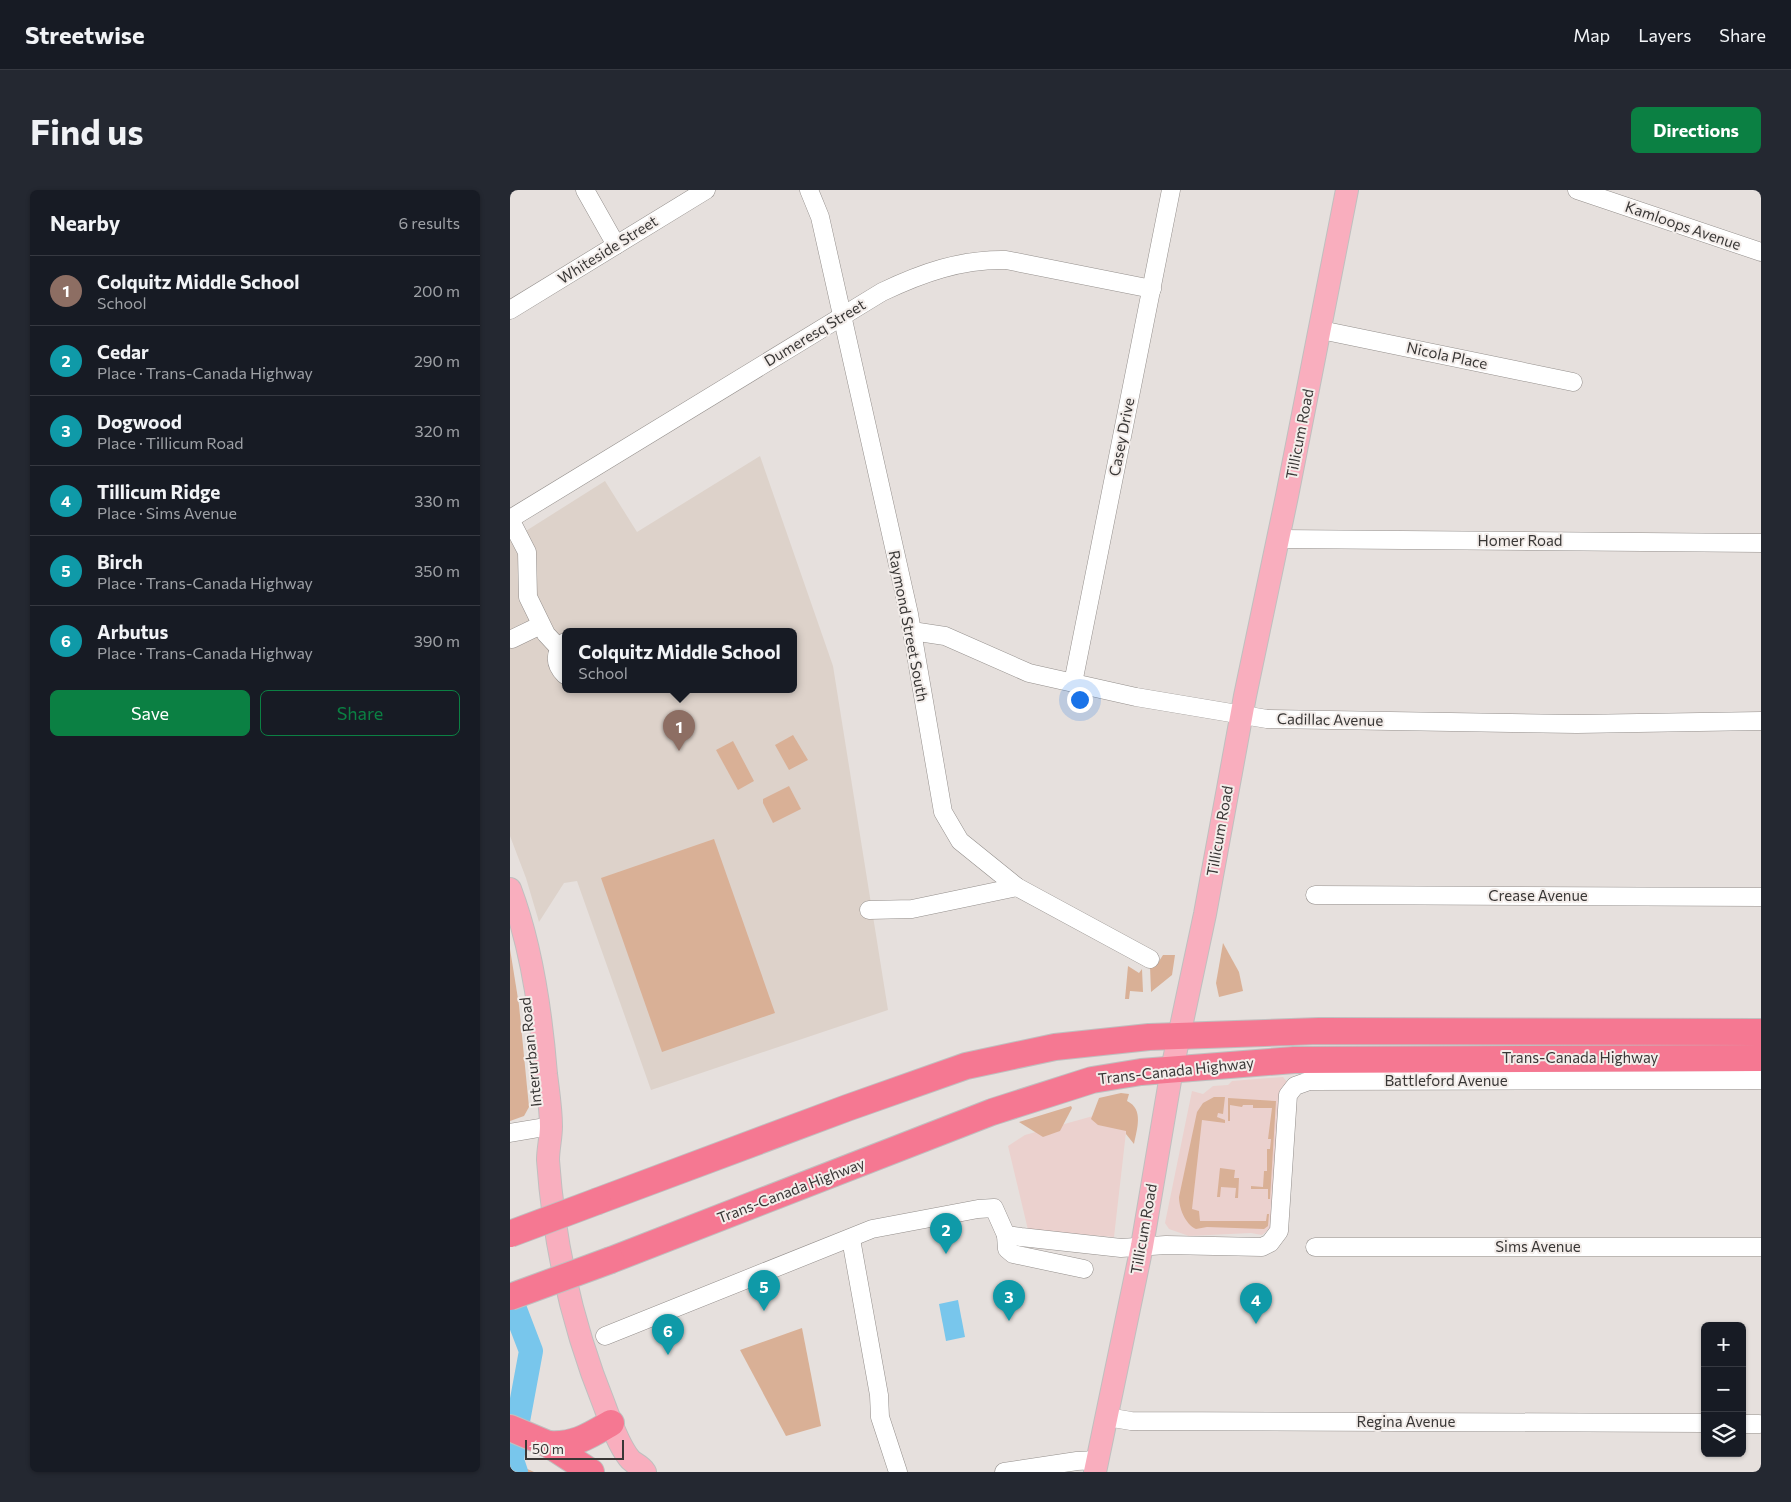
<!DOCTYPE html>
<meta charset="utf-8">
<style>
:root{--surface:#171b24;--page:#242831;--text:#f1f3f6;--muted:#9ea1a6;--line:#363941;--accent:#0b8043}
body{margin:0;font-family:Commissioner,sans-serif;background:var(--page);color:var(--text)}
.controls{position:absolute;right:15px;bottom:15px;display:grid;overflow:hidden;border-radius:8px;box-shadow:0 1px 4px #0004}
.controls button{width:45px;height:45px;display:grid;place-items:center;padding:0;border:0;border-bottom:1px solid var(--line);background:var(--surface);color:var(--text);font:25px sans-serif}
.scale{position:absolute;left:15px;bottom:12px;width:99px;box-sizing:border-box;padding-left:5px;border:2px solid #393736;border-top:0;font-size:14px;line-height:18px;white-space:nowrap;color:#393736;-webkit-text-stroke:4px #f3edea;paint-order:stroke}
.you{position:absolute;left:569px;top:509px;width:18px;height:18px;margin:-12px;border:4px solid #fff;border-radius:50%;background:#1a73e8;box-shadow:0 0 0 8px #1a73e833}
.badge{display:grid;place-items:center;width:32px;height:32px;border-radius:50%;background:var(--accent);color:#fff;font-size:16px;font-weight:700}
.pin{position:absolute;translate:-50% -41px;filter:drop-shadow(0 1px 2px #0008)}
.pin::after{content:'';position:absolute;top:26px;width:18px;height:15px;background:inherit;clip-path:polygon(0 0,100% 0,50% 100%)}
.popup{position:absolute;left:52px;top:438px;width:235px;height:65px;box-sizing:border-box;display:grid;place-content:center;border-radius:8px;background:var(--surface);filter:drop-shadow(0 1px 4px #0005);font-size:16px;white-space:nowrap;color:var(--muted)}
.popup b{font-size:19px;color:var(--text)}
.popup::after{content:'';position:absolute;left:50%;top:100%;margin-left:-10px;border:10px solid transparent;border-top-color:var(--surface)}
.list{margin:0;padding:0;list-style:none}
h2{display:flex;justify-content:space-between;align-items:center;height:65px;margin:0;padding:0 20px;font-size:21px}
h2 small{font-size:16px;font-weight:400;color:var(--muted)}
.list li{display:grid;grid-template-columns:32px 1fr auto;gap:15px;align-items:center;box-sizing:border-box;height:70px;padding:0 20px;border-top:1px solid var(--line)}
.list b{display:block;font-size:19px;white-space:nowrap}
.list p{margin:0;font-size:16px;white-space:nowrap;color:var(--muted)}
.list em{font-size:16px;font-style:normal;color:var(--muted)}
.actions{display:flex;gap:10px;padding:15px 20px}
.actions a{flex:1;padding:11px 0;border:1px solid var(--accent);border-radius:8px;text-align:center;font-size:18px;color:var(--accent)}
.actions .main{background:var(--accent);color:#fff}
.icon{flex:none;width:28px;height:28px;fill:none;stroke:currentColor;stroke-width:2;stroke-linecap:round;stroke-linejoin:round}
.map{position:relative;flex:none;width:1251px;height:1282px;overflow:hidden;border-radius:8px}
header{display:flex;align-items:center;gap:30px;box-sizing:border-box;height:70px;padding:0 25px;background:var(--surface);border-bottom:1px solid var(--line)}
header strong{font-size:24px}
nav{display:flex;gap:28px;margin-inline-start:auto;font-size:18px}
.intro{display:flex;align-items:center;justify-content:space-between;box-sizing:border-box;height:120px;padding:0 30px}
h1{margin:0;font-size:35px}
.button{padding:12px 22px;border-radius:8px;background:var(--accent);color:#fff;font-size:18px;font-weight:700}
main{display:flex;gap:30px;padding:0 30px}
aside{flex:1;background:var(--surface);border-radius:8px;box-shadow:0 1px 4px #0004}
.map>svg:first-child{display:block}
.commercial{fill:#ebd1ce}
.built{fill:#ddd2ca;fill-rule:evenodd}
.green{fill:#d9b096}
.water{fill:#78c6ec}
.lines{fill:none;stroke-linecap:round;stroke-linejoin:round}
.river{stroke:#78c6ec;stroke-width:24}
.minor-casing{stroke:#948f8c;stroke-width:19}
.major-casing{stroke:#c0bfbf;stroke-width:24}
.highway-casing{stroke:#c0bfbf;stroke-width:28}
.minor{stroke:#fff;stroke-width:18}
.major{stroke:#f9aebe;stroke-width:22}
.highway{stroke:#f57892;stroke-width:26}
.highway-bridge-casing{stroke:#c0bfbf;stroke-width:28;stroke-linecap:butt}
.highway-bridge{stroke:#f57892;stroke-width:26}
.labels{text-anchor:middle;stroke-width:4;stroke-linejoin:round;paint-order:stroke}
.street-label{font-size:15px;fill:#393736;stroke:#f3edea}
</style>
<header>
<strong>Streetwise</strong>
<nav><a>Map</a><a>Layers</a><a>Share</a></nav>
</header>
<div class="intro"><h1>Find us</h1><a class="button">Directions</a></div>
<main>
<aside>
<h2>Nearby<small>6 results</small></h2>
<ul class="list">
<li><span class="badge" style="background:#8d6e63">1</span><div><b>Colquitz Middle School</b><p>School</p></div><em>200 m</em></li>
<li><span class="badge" style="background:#0f9aa8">2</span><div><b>Cedar</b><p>Place · Trans-Canada Highway</p></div><em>290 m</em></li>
<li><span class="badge" style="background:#0f9aa8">3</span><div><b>Dogwood</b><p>Place · Tillicum Road</p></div><em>320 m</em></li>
<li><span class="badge" style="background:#0f9aa8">4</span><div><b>Tillicum Ridge</b><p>Place · Sims Avenue</p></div><em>330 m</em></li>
<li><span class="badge" style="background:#0f9aa8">5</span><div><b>Birch</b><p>Place · Trans-Canada Highway</p></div><em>350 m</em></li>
<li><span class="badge" style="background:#0f9aa8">6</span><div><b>Arbutus</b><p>Place · Trans-Canada Highway</p></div><em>390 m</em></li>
</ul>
<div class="actions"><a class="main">Save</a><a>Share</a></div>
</aside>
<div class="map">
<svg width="1251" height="1282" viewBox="0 0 1251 1282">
<rect width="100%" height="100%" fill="#e6e0dd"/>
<g class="commercial">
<polygon points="773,887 779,894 764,1035 752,1045 741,1043 679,1046 659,1039 655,1033 682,901 693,904 703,896 718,895 722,891"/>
<polygon points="619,916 604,1047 518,1040 498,956 515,945"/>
</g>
<path class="built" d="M250 266 323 476 378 820 141 900 67 691 54 693 29 732 16 688 0 646V351L95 291 127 342ZM55 442H283V500H55Z"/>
<g class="green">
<polygon points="283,545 298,570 279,580 265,555"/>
<polygon points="223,551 244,591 228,600 206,560"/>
<polygon points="279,596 291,619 263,633 253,613 253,609"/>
<polygon points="204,649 265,823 152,862 91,688"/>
<polygon points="713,753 729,782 733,801 709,807 706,793"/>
<polygon points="0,759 9,815 19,917 14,926 0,931"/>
<polygon points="653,765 665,765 662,785 641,802 640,776 646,776"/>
<polygon points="618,776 629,783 632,779 633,802 620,801 619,809 615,809"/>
<path d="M611 903 619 904 617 911C634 919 627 939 624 954L616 944V941L588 935 581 929 589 908Z"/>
<path d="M704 907H715L713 924 708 923 707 927 715 930V933L692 930 682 1019 689 1021 690 1031H756L757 1024H759L758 1036 754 1039 697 1037 686 1039C675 1034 669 1018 669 1007L687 922 693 913Z"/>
<polygon points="718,908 766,911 760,1009 758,1009 758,999 741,999 741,996 753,997 754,981 757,981 757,959 760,959 761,949 758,949 762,918 743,918 743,915 733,915 732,917 720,915 720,931 718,931"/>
<polygon points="561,916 562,918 550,941 533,947 509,932"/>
<polygon points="710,978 725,980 724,988 729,988 728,1008 725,1008 726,998 711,997 710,1007 707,1007"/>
<polygon points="292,1138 311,1236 276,1246 230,1160"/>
<polygon points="0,1271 24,1282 0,1282"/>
</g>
<polygon class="water" points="448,1110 455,1147 436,1151 429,1114"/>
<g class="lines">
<g class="river">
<polyline points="0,1106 21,1161 8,1231"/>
<polyline points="4,1257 2,1270 6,1282"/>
</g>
<g class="minor-casing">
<g id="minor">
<polyline points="75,0 106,55"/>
<polyline points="299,0 310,27 399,424 433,622 450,651 507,697 640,769"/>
<polyline points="1067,0 1251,62"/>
<polyline points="0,120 196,0"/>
<polyline points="811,140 1063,192"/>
<path d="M0 329 372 102C412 83 451 69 496 70L642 99"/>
<polyline points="0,329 17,362 18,407 36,444 49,458"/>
<polyline points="769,349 1251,353"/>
<polyline points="402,441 435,446 519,483 626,507 757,529 1067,534 1251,531"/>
<polyline points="2,449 31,435"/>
<path d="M55 452C44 463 44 474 55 485"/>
<polyline points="563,493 661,0"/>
<polyline points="805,705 1251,707"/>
<polyline points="359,720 402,719 507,697"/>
<polyline points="0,943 41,936"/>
<polyline points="496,1045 497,1059 503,1064 574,1079"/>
<polyline points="341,1049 369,1205 370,1227 388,1282"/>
<polyline points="805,1057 1251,1057"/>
<polyline points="95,1146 362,1039 468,1019 484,1018 496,1045 511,1047 611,1058 656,1055 752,1057 760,1053 769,1041 778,905 785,896 799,891 1251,890"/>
<polyline points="597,1227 621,1231 1195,1233"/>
<polyline points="1232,1234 1249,1234"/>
<polyline points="494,1282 567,1271 587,1270"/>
</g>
</g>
<g class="major-casing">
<g id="major">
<path d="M0 699C22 757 31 822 36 884 38 901 41 919 41 936 41 948 38 959 38 970 44 1055 63 1138 95 1217 101 1233 108 1254 119 1268 123 1274 130 1274 135 1282"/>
<polyline points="585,1282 632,1056 662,879 695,724 735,506 777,306 837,0"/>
</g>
</g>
<g class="highway-casing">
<g id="highway">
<polyline points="88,1011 337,918 456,876 545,857 639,847 809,841 1251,842"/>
<polyline points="101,1070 482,922 582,890 631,882 784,870 1251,868"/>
<polyline points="0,1238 38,1254 81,1282"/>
<path d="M38 1254C64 1256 79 1246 101 1233"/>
</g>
</g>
<use href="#minor" class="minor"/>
<use href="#major" class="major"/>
<use href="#highway" class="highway"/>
<g class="highway-bridge-casing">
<g id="highway-bridge">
<polyline points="0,1044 88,1011"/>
<polyline points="0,1107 101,1070"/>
</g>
</g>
<use href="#highway-bridge" class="highway-bridge"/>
</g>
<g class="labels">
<g class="street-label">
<text transform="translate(1173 36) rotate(19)" y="5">Kamloops Avenue</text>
<text transform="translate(98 60) rotate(-32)" y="5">Whiteside Street</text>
<text transform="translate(305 143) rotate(-31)" y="5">Dumeresq Street</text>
<text transform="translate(937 166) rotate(12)" y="5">Nicola Place</text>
<text transform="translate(790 244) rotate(-79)" y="5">Tillicum Road</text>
<text transform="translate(612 247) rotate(-79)" y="5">Casey Drive</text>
<text x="1010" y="356">Homer Road</text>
<text transform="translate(398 436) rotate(79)" y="5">Raymond Street South</text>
<text transform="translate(820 530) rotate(1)" y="5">Cadillac Avenue</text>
<text transform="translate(710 641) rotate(-80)" y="5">Tillicum Road</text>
<text x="1028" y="711">Crease Avenue</text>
<text transform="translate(21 862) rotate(-96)" y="5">Interurban Road</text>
<text x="1070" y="873">Trans-Canada Highway</text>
<text transform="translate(666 881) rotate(-6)" y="5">Trans-Canada Highway</text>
<text x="936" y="896">Battleford Avenue</text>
<text transform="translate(281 1001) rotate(-21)" y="5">Trans-Canada Highway</text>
<text transform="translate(634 1039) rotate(-80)" y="5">Tillicum Road</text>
<text x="1028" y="1062">Sims Avenue</text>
<text x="896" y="1237">Regina Avenue</text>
</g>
</g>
</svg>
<div class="controls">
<button>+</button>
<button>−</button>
<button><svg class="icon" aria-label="layers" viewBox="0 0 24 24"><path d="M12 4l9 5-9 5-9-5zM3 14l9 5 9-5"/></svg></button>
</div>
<div class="scale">50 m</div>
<div class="you"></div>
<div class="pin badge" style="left:169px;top:561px;background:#8d6e63">1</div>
<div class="popup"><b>Colquitz Middle School</b>School</div>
<div class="pin badge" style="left:436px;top:1064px;background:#0f9aa8">2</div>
<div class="pin badge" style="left:499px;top:1131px;background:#0f9aa8">3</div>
<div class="pin badge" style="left:746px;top:1134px;background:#0f9aa8">4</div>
<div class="pin badge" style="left:254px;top:1121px;background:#0f9aa8">5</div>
<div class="pin badge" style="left:158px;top:1165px;background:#0f9aa8">6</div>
</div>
</main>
